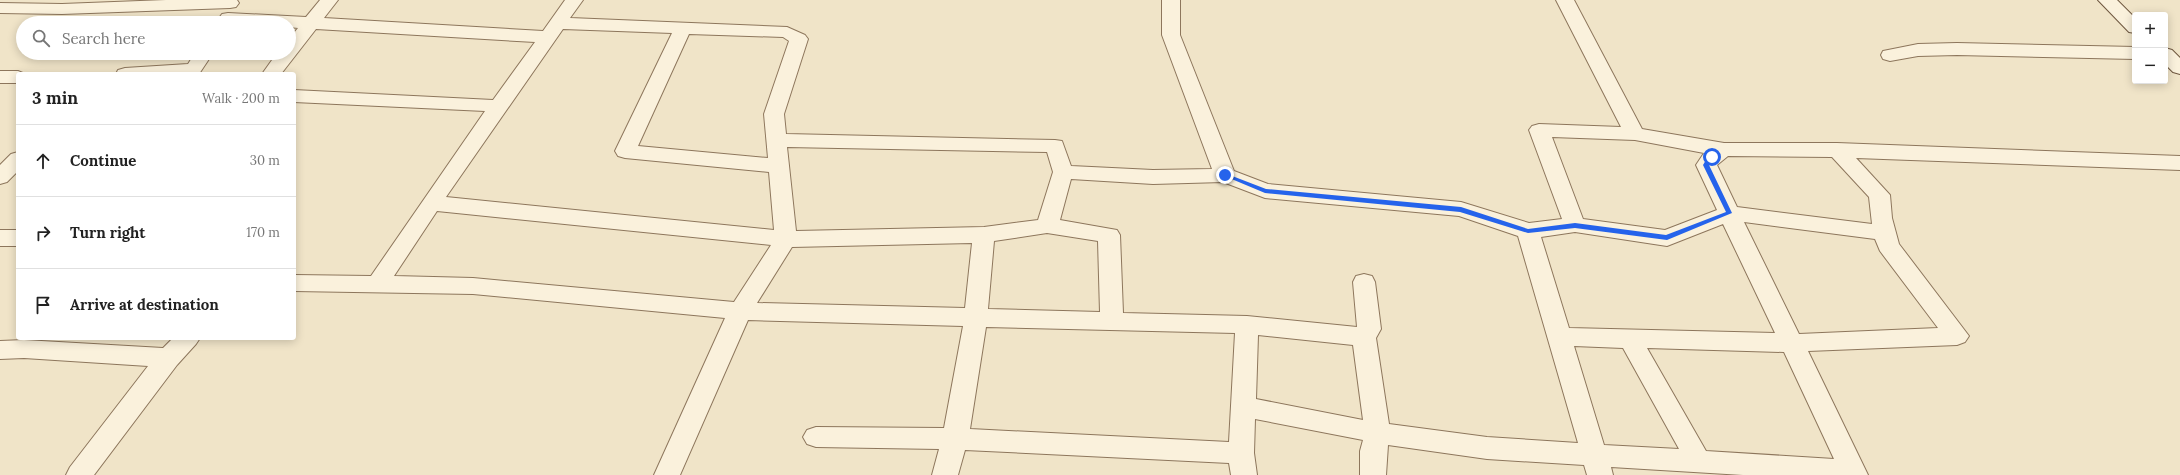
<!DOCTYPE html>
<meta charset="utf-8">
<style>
:root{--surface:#fff;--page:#f6f6f6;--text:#222;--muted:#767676;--line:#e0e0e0}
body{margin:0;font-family:Lora,serif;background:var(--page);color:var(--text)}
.controls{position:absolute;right:12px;top:12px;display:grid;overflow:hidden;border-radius:4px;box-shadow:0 2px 10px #0003}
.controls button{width:36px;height:36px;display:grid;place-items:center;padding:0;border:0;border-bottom:1px solid var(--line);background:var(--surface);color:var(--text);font:20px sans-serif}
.stop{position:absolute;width:12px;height:12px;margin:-9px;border:3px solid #2563eb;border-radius:50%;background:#fff}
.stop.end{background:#2563eb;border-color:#fff;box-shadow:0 1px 4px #0008}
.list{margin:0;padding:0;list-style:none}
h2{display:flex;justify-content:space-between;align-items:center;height:52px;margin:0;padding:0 16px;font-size:17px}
h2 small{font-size:13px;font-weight:400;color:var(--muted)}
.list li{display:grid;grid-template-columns:26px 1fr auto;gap:12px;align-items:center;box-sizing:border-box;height:72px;padding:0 16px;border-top:1px solid var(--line)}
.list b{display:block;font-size:15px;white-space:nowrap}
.list em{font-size:13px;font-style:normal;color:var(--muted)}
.icon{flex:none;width:22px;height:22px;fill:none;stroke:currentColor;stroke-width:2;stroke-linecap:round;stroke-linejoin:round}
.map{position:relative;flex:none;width:2180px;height:475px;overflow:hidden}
.search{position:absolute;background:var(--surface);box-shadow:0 2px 10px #0003;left:16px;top:16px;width:280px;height:44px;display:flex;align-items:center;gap:10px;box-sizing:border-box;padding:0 14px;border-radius:22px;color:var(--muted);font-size:15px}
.panel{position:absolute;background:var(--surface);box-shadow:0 2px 10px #0003;left:16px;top:72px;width:280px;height:268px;border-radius:4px}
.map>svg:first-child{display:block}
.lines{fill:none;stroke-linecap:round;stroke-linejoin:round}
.street-casing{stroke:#8d765c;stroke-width:2}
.secondary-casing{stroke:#6f573f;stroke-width:2}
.street{fill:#faf1dc;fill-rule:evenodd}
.secondary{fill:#faf1dc;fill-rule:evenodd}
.route{fill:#2563eb}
</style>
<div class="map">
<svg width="2180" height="475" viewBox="0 0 2180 475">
<rect width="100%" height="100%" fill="#f0e4c8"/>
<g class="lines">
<g class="street-casing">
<g id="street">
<polygon points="166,0 237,0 239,3 236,7 230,8 62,14 0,13 0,3 62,4"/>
<path d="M320 0H338L324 18 543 31 565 0H583L570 18 787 27 805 35 808 39 784 114 786 134 1055 140 1062 141 1071 166 1153 170 1212 169 1162 35V0H1180V35L1234 171 1268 184 1461 202 1529 223 1562 219 1529 130 1532 126 1539 124 1621 127 1556 0H1574L1642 129 1724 143H1837L2180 156V170L1856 158 1890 195 1892 218 1899 244 1969 336 1965 342 1957 345 1808 351 1868 475H1743L1611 467 1613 475H1587L1584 465 1487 459 1388 445 1386 475H1360V451L1363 440 1255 419 1254 453 1257 475H1231L1229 463 965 450 958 475H932L939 449 816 447 807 444 803 437 807 430 816 427 944 428 963 326 748 320 680 475H654L725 318 473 294 294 291V275L371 276 485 111 294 102V90L493 100 535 42 316 29 281 74H262L277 53H289V39L298 28 289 27V23H227L222 22 219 18 222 14 228 13 306 17ZM563 29 672 33 615 151 618 156 625 158 769 172 774 230 446 197ZM689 34 783 37 789 41 764 114 768 158 638 146ZM1552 137 1635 140 1704 153 1696 165 1717 210 1665 230 1583 219ZM787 147 1047 152 1053 172 1038 220 984 227 796 231ZM1728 156 1832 157 1869 197 1872 224 1737 207 1717 165ZM1071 179 1153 184 1223 182 1265 198 1459 216 1518 236 1578 443 1487 437 1389 424 1376 338 1381 329 1375 282 1372 276 1364 274 1356 276 1353 282 1357 327 1247 316 1123 313 1120 235 1117 230 1060 220ZM437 211 771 245 734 302 473 278 394 276ZM1744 222 1875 239 1880 251 1938 328 1799 334ZM1723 224 1775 333 1569 328 1541 237 1575 232 1667 246ZM1047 233 1098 241 1100 312 988 309 994 241ZM972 243 965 308 757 303 792 247ZM986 327 1235 333 1229 442 970 429ZM1258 335 1353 345 1363 420 1256 399ZM1574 346 1623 348 1679 449 1604 445ZM1647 348 1784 352 1834 459 1706 451Z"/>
<polygon points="1957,43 2135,47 2135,59 1957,55 1918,56 1890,61 1883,59 1881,55 1883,51 1918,44"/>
<polygon points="195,53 213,53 199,74 116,74 118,70 125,68 188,64"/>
<polygon points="0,71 18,71 25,74 18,74 18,83 0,83"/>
<polygon points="18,152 18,171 7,182 0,184 0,165 11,154"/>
<rect x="0" y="230" width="18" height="16"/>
<polygon points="173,338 200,338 196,344 177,365 94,475 66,475 70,467 148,366 24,358 0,359 0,341 24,340 163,348"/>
</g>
</g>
<g class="secondary-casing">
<g id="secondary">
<polygon points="2098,0 2117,0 2135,18 2135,33 2129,32"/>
<polygon points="2165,48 2172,50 2180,58 2180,74 2173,72 2165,64"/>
</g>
</g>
<use href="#street" class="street"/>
<use href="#secondary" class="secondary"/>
</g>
<polygon class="route" points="1709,155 1715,157 1709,165 1732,213 1667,240 1575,228 1528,233 1460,212 1265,193 1222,175 1227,174 1266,189 1461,207 1528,229 1575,223 1666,235 1726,212 1703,165"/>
</svg>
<div class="controls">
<button>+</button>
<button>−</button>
</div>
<div class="stop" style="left:1712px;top:157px"></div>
<div class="stop end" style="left:1225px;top:175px"></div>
<div class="search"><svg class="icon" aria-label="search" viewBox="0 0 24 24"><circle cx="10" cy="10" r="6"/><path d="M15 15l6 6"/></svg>Search here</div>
<section class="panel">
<h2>3 min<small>Walk · 200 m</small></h2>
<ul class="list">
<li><svg class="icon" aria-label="ahead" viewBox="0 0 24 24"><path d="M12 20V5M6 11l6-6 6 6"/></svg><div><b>Continue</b></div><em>30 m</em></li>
<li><svg class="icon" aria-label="right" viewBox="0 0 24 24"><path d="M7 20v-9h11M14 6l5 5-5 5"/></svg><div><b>Turn right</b></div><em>170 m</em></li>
<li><svg class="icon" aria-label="arrive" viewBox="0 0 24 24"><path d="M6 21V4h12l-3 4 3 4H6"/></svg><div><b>Arrive at destination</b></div></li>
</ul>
</section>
</div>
